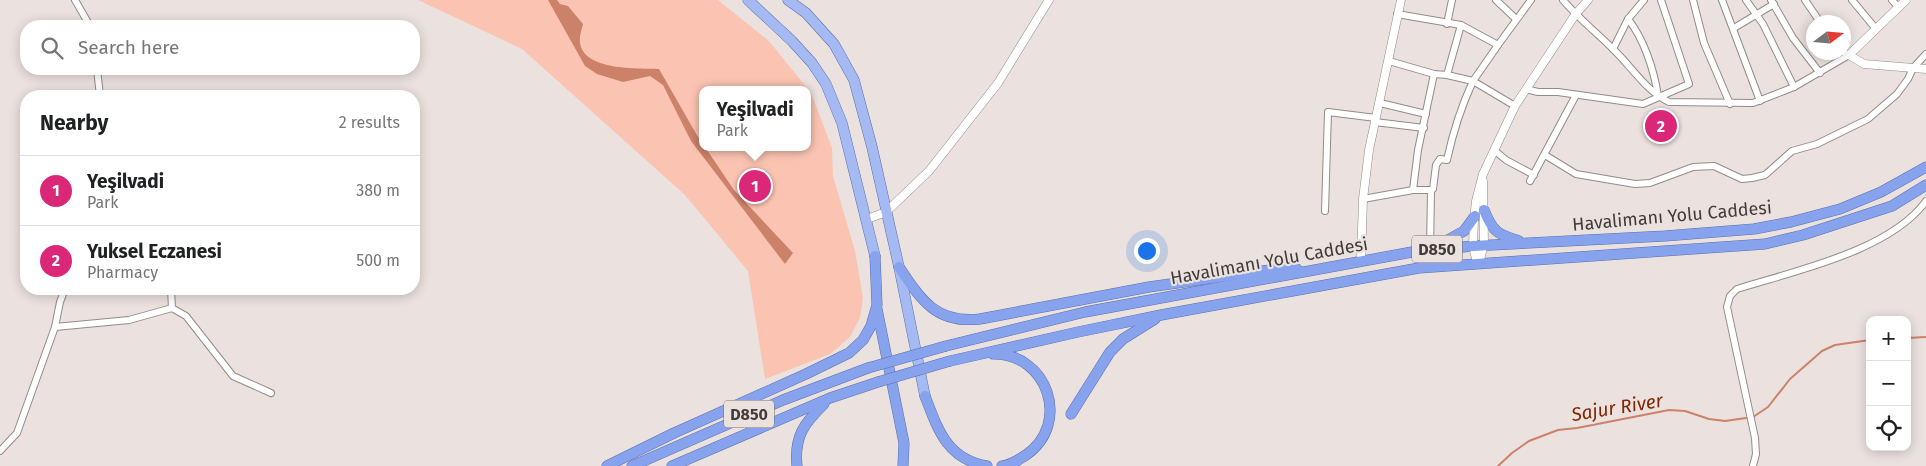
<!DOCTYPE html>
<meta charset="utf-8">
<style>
:root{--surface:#fff;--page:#f2f2f2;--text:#202124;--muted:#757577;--line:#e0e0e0;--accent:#db2777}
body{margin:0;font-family:"Fira Sans",sans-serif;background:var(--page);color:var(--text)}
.controls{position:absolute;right:15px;bottom:15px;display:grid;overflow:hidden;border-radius:10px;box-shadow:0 2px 12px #0003}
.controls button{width:45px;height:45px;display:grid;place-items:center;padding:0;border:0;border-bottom:1px solid var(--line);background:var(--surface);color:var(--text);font:25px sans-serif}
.compass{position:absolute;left:1806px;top:15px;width:45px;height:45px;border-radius:50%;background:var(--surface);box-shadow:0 2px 12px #0003;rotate:74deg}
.you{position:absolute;left:1146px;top:250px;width:18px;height:18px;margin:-12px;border:4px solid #fff;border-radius:50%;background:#1a73e8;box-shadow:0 0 0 8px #1a73e833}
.badge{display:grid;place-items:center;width:32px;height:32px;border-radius:50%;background:var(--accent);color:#fff;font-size:16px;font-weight:700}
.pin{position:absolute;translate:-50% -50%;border:2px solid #fff;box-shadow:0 1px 5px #0006}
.popup{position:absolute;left:699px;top:86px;width:112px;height:65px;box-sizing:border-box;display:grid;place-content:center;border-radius:10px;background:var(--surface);filter:drop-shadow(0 1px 4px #0005);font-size:16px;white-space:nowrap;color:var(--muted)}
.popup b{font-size:19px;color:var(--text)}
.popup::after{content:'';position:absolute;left:50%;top:100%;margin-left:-10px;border:10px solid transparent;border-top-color:var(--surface)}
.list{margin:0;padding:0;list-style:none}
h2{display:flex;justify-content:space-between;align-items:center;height:65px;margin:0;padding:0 20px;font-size:21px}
h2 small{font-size:16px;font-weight:400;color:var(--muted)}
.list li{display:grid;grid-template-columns:32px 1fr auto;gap:15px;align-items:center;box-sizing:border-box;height:70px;padding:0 20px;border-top:1px solid var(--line)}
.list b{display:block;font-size:19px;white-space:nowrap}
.list p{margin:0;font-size:16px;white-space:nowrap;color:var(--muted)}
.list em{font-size:16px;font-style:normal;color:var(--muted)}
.icon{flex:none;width:28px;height:28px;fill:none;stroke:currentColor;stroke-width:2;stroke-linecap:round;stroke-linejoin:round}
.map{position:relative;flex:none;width:1926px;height:466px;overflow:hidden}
.search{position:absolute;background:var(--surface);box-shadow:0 2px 12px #0003;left:20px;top:20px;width:400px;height:55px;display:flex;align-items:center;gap:12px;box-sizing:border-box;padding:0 18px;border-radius:20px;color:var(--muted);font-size:19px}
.panel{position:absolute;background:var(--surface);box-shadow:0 2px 12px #0003;left:20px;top:90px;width:400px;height:205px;border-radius:20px}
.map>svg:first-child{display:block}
.green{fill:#fbc4b2;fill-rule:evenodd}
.water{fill:#cc8169}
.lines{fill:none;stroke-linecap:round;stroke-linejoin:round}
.stream{stroke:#cc8169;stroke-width:2}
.minor-casing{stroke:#948b88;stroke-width:8}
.tertiary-casing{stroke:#948b88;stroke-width:9}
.primary-casing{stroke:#5b70ac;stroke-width:11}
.trunk-casing{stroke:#5b70ac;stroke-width:11}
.minor{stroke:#fff;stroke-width:6}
.tertiary{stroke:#fff;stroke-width:8}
.primary{stroke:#a5baf2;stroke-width:10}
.trunk{stroke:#87a3ee;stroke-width:10}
.trunk-bridge-casing{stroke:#5b70ac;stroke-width:11;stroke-linecap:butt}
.trunk-bridge{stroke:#87a3ee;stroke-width:10}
.labels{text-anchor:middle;stroke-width:4.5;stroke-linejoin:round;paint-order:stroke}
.shield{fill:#ebe1de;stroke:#736e6c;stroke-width:1}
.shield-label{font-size:16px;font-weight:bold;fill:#403c3b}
.street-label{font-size:18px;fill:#403c3b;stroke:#ebe1de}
.water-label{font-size:19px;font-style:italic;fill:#802702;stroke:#ebe1de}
</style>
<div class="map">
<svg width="1926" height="466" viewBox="0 0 1926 466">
<rect width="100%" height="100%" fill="#ebe1de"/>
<path class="green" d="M418 0H718L769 41 811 93 832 148 833 176 855 251 863 298 860 318 850 337 830 354 765 379 748 271 685 195 522 49ZM702 90H808V147H702Z"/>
<path class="water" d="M548 0H557L560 4 568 6 583 24C582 29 579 37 580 43 584 71 638 68 659 69L702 144V147H705L734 190 793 253 785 264 691 141 663 85 650 76 623 82 597 74 585 66Z"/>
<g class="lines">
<g class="stream">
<polyline points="1907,338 1926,337"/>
<polyline points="1498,466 1512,453 1529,441 1558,430 1577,428 1669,410 1685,411 1709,419 1725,421 1753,417 1768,407 1790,379 1822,351 1835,345 1870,340"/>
</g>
<g class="minor-casing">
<g id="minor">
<polyline points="75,0 90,26"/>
<polyline points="1496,0 1516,19"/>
<path d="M1563 0C1578 18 1596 32 1613 49 1631 66 1646 91 1669 102L1753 103 1794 87 1849 55 1844 52"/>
<polyline points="1693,0 1704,43 1730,104"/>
<polyline points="1722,0 1760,101"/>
<polyline points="1746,0 1763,24 1794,87"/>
<polyline points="1771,0 1793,38 1820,73"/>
<polyline points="1805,0 1820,22"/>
<polyline points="1852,0 1876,29"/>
<polyline points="1892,0 1898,7"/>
<polyline points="1397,14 1461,25 1498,45 1473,81 1515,106"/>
<path d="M1628 19C1644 39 1654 70 1658 96"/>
<polyline points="1447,24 1452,0"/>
<polyline points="1734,28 1774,4"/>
<polyline points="1498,45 1531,0"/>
<polyline points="1613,49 1628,19 1644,0"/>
<path d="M1389 61 1434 74 1447 75 1473 81C1461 107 1453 132 1447 160L1440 159 1436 165 1433 189 1431 190"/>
<polyline points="97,69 100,96"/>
<polyline points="1447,75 1461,25"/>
<polyline points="1526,89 1538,92 1558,92 1643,104 1689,84 1661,0"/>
<polyline points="1380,103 1426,114"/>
<polyline points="1375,122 1424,128"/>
<polyline points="1494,150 1506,160 1534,175"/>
<polyline points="1545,155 1576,174 1635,184 1650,183 1693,167 1714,166 1742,179 1752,178 1765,175 1792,151 1817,144 1868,119 1897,94 1908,79 1913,68 1926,54"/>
<polyline points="1530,181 1576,95"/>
<polyline points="1413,190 1418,150 1434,74"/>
<polyline points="1363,199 1413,190 1431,190 1430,250"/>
<polyline points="1325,211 1328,112 1376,118"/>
<polyline points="171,289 172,308"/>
<polyline points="55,327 129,320 172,308 186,316 233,376 271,393"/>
<polyline points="0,451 17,433 55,327 60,302 65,289"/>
<path d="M1753 466 1756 454 1755 438 1727 307 1730 296 1737 289C1794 271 1890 251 1926 201"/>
</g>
</g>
<g class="tertiary-casing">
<g id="tertiary">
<polyline points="1906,0 1849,55 1864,64 1926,69"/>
<polyline points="867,219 886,212 929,171 998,83 1049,0"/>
<polyline points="1361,260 1363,199 1369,150 1401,0"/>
<polyline points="1477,263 1473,246 1474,220 1476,201 1483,174 1515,106 1575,15 1588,0"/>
<polyline points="1479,263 1484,245 1483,181"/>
</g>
</g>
<g class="primary-casing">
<g id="primary">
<polyline points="748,0 792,41 812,63 826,84 842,123 875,256"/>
<polyline points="788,0 806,13 834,44 854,80 872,147 899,267 925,396"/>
</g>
</g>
<g class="trunk-casing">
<g id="trunk">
<path d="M1484 210C1493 232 1497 234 1519 241"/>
<polyline points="1435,247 1464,231 1475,216"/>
<path d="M899 267C921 300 936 324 980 319L1149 287 1283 268 1297 269"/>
<polyline points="877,309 904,443 903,466"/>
<polyline points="946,346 1085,312 1412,252 1473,246 1665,236 1754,229 1791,222 1840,209 1881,192 1926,167"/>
<path d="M993 354C1047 353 1072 423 1026 455 1018 460 1012 465 1002 466"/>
<polyline points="950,361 1078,332 1161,315 1419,268 1765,244 1803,235 1892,206 1926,185"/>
<path d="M925 396C938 430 947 459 987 466"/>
<polyline points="1071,414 1110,352 1123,339 1155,319"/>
<polyline points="607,466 674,433 806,374 849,353 863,340 871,326 877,305 875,256"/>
<polyline points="632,466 783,400 868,368"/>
<polyline points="672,466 830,398 878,382"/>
<path d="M797 466C794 437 804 423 824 404"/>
</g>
</g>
<use href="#minor" class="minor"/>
<use href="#tertiary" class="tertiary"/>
<use href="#primary" class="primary"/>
<use href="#trunk" class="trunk"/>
<g class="trunk-bridge-casing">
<g id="trunk-bridge">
<polyline points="868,368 946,346"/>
<polyline points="878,382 950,361"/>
</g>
</g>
<use href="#trunk-bridge" class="trunk-bridge"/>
</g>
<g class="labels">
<g class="shield">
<rect x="1412" y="235.5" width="50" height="27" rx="4"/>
<rect x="724" y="400.5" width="50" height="27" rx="4"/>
</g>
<g class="shield-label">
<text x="1437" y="255">D850</text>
<text x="749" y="420">D850</text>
</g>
<g class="street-label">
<text transform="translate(1672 216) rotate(-5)" y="6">Havalimanı Yolu Caddesi</text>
<text transform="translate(1269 261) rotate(-10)" y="6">Havalimanı Yolu Caddesi</text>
</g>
<g class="water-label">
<text transform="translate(1617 407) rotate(-9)" y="7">Sajur River</text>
</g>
</g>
</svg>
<div class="controls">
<button>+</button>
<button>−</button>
<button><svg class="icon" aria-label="locate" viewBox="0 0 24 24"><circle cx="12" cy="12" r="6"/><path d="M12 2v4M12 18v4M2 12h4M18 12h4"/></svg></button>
</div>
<svg class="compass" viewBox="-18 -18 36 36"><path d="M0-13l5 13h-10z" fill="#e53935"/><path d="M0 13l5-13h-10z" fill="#757577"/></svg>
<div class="you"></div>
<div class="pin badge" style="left:755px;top:186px">1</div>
<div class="popup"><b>Yeşilvadi</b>Park</div>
<div class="pin badge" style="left:1661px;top:126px">2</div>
<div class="search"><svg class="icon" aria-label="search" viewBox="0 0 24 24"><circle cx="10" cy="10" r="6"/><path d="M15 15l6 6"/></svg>Search here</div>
<section class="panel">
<h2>Nearby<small>2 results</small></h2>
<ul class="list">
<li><span class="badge">1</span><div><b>Yeşilvadi</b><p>Park</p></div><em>380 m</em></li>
<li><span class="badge">2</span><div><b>Yuksel Eczanesi</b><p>Pharmacy</p></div><em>500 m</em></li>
</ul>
</section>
</div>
